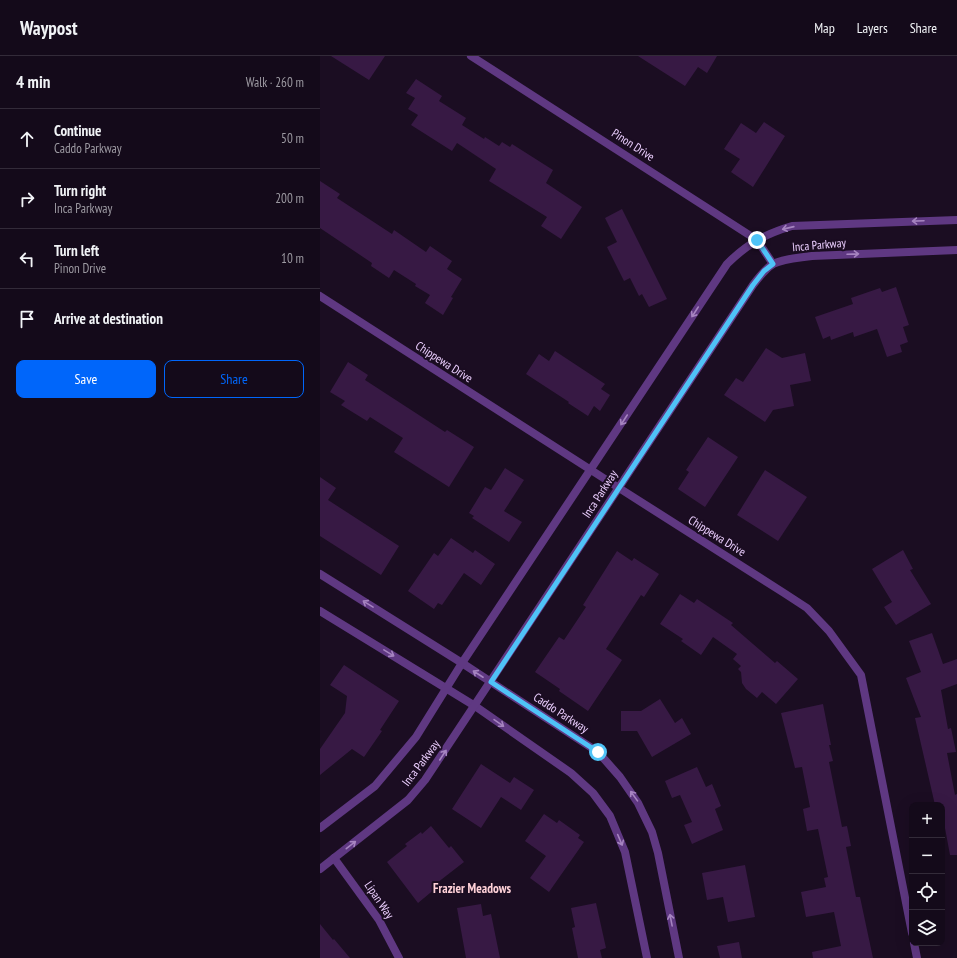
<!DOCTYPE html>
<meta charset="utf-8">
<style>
:root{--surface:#140a1a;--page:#211827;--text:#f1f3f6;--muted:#9d9aa2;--line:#332b39;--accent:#0066fa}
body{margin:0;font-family:"PT Sans Narrow",sans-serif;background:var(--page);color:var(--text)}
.controls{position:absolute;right:12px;bottom:12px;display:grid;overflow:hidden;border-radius:8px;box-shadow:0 4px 16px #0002}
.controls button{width:36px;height:36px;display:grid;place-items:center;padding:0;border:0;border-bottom:1px solid var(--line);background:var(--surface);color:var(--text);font:20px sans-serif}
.stop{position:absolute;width:12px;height:12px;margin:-9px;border:3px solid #4fc3f7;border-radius:50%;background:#fff}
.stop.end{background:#4fc3f7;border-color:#fff;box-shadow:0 1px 4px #0008}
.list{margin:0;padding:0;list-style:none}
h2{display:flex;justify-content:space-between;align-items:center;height:52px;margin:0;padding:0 16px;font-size:17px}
h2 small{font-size:13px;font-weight:400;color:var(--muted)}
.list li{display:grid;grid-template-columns:26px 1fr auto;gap:12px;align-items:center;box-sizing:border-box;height:60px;padding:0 16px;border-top:1px solid var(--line)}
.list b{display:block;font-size:15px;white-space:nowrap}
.list p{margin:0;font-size:13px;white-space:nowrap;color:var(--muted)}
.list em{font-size:13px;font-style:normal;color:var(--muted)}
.actions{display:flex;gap:8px;padding:12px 16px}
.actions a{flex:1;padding:9px 0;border:1px solid var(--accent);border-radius:8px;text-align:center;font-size:14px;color:var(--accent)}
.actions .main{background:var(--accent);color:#fff}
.icon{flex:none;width:22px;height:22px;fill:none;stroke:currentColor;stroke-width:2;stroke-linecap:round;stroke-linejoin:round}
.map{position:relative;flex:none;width:637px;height:902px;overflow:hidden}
header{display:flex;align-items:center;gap:24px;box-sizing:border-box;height:56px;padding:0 20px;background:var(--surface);border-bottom:1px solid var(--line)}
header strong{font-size:19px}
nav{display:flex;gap:22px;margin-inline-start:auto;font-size:14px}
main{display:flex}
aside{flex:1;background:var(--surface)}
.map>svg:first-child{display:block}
.building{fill:#371944}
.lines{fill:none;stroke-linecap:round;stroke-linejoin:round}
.minor{stroke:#5f3882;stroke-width:8}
.oneway{stroke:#a684c0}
.route{stroke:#4fc3f7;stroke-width:5}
.labels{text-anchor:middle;stroke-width:4;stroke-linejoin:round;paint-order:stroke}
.street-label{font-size:12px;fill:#eccfff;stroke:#1b0d22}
.neighbourhood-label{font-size:13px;font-weight:bold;fill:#ffd1d8;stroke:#1b0d22}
</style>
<header>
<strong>Waypost</strong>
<nav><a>Map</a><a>Layers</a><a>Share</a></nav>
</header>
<main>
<aside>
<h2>4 min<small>Walk · 260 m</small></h2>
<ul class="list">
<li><svg class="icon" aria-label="ahead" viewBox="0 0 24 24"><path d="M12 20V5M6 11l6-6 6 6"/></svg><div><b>Continue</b><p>Caddo Parkway</p></div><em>50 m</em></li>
<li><svg class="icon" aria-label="right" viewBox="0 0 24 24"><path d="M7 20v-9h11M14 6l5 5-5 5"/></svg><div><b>Turn right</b><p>Inca Parkway</p></div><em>200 m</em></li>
<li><svg class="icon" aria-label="left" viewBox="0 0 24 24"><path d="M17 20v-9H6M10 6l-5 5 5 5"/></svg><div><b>Turn left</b><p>Pinon Drive</p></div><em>10 m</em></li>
<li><svg class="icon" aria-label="arrive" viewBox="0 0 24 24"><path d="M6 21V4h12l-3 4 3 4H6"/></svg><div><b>Arrive at destination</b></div></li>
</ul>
<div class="actions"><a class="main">Save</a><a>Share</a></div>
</aside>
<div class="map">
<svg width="637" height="902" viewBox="0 0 637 902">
<rect width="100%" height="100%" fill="#1b0d22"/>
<g class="building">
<polygon points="11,0 65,0 49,24"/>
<polygon points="318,0 397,0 387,17 378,11 365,30"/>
<polygon points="96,23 122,40 119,45 146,62 142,69 164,83 165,81 179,90 182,86 190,91 192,88 233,114 226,127 262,151 241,183 221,170 227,161 169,125 176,113 137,87 132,95 91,69 98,59 88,53 95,42 86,37"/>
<polygon points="444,66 465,80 433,131 411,116 420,103 404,93 421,67 436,77"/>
<polygon points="0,125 20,138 17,142 72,178 74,174 106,196 110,190 132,205 127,213 142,223 131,241 133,242 123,259 105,247 110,239 95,230 96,228 74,214 69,222 51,210 52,207 0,172"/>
<polygon points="302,153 347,243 329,251 322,238 319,240 310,222 304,225 287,191 297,186 285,162"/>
<polygon points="576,231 589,269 583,271 588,286 580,289 582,296 567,301 557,273 534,281 533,276 511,284 510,280 503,283 495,261 533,248 531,242 560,232 562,236"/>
<polygon points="446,292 462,302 485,297 491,325 470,329 474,350 453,354 445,366 404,339 416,322 423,326"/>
<polygon points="235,295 285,328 281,333 290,339 280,355 274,350 268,360 248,347 249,346 206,318 219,298 229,305"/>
<polygon points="28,306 48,319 45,324 125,376 127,374 154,391 129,431 74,396 83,382 50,361 47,365 21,349 25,345 10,336"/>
<polygon points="388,381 418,401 385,451 358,433 369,416 366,414"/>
<polygon points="185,412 204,424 184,455 202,466 189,486 152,462 154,460 149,457 165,431 171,434"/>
<polygon points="445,414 487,441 458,485 417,459"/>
<polygon points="0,421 16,432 8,444 79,490 61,519 0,480"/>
<polygon points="131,482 153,497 155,494 175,508 161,529 144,517 122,549 118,547 114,553 88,535 114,497 118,500"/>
<polygon points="583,494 593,513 590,514 611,548 576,569 564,551 572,546 552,513"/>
<polygon points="297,495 312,505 314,502 339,518 324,541 321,539 286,593 302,604 268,655 239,635 240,633 215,616 239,581 244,584 266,551 263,549"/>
<polygon points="360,538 374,547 377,543 413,567 411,569 455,607 457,605 478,623 456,648 442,636 437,642 426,633 422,627 421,616 418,613 421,610 413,603 417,598 393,581 381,599 361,585 363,583 340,568"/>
<polygon points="612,577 623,608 637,603 637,628 621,634 628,673 631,672 636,696 627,697 635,739 637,738 637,799 630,799 622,756 622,749 615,749 595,662 601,661 586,622 601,616 589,585"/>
<polygon points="24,609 79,645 60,674 62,675 44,701 32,693 0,719 0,693 25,657 27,640 10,629"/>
<polygon points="340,643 355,667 362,662 371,678 332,701 317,675 301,675 301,655 321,655"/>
<polygon points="503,648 511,689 509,689 513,705 509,706 522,771 527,770 531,790 526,791 536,841 540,841 553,902 493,902 492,896 521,890 514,856 486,861 481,836 506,831 504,822 508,821 498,773 487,775 483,753 490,751 482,711 475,712 461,657"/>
<polygon points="161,708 190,727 194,721 214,734 201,754 181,741 161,772 132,753"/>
<polygon points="377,711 386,731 392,728 401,750 395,753 403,774 372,788 364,769 372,766 360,739 352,742 345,725"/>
<polygon points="224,758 237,767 239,764 260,779 258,782 264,786 229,836 210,822 226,800 205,785"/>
<polygon points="111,770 129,792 131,790 144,806 113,830 116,832 98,847 67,806 87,790 85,788 101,776 102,778"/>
<polygon points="425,809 435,861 408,866 403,841 387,844 382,817"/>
<polygon points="276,847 286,892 280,894 282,902 258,902 252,872 255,871 251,852"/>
<polygon points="161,848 163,860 171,858 180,902 146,902 137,852"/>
<polygon points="0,868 13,884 14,883 30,902 0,902"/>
<polygon points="419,886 422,902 400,902 397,890"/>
</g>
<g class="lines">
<g class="minor">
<polyline points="151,0 437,184 453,208"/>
<polyline points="0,240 299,432 464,537 487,552 509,575 541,619 592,877"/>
<polyline points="0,518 142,607 278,696 300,721 318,747 332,776 338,797 359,902"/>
<polyline points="0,555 155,650 251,717 273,737 290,760 305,796 327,902"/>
<path d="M0 772 55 730 96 681 142 607 407 208C427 188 445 178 472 170L637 164"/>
<polyline points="14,802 59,864 79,902"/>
<path d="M0 813 88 744 105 724 433 229C439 221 445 213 453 208 465 202 479 202 492 200L637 194"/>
<polyline points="594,887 597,902"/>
</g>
</g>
<defs><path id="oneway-shaft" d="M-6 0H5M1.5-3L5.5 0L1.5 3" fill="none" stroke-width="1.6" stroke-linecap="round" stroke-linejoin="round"/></defs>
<g class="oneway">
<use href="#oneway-shaft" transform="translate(598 165) rotate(178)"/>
<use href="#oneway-shaft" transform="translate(468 172) rotate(167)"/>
<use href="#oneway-shaft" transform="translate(533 198) rotate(-2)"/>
<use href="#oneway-shaft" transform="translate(375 256) rotate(123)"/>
<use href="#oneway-shaft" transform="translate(304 364) rotate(123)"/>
<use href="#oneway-shaft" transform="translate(48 548) rotate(-148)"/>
<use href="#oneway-shaft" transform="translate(69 597) rotate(31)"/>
<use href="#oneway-shaft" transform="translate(158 618) rotate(-147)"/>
<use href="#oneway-shaft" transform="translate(179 667) rotate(35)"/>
<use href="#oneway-shaft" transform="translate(123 699) rotate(-57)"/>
<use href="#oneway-shaft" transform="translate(314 740) rotate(-126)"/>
<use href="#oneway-shaft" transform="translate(300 784) rotate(67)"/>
<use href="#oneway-shaft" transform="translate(31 789) rotate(-38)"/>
<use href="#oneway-shaft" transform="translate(351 864) rotate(-101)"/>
</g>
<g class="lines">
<polyline class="route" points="278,696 171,626 433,229 444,215 453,208 437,184"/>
</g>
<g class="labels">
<g class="street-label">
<text transform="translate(313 89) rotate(33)" y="4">Pinon Drive</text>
<text transform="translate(499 189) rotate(-5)" y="4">Inca Parkway</text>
<text transform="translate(124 306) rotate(33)" y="4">Chippewa Drive</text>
<text transform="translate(280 438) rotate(-57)" y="4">Inca Parkway</text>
<text transform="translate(397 480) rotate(32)" y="4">Chippewa Drive</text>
<text transform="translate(241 657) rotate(33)" y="4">Caddo Parkway</text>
<text transform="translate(101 707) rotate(-53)" y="4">Inca Parkway</text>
<text transform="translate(59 844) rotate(56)" y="4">Lipan Way</text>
</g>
<g class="neighbourhood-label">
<text x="152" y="837">Frazier Meadows</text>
</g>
</g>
</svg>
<div class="controls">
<button>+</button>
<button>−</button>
<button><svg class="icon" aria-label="locate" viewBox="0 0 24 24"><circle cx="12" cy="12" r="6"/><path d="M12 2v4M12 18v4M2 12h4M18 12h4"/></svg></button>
<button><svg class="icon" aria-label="layers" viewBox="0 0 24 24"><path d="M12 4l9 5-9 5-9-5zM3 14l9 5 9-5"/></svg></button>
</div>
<div class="stop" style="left:278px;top:696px"></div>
<div class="stop end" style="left:437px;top:184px"></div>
</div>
</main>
